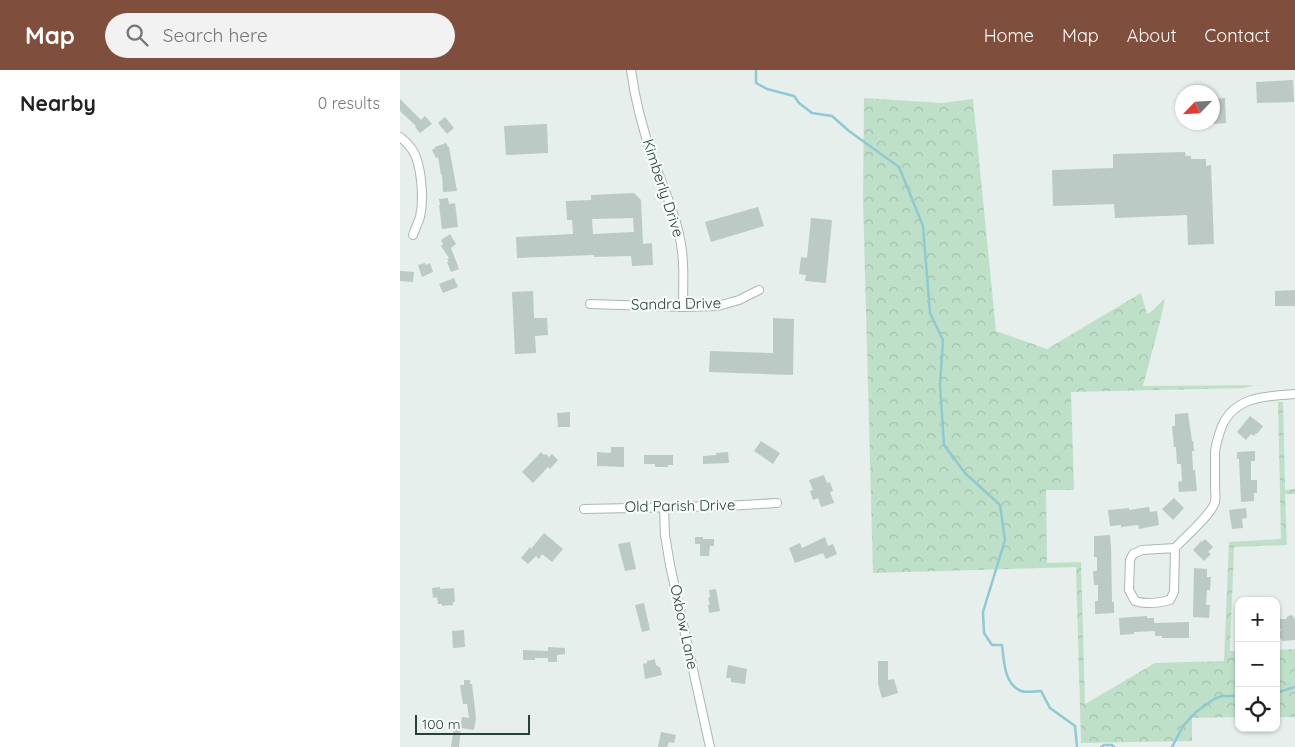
<!DOCTYPE html>
<meta charset="utf-8">
<style>
:root{--surface:#fff;--page:#f2f2f2;--text:#222;--muted:#767676;--line:#e0e0e0;--accent:#804e3d}
body{margin:0;font-family:Quicksand,sans-serif;background:var(--page);color:var(--text)}
.controls{position:absolute;right:15px;bottom:15px;display:grid;overflow:hidden;border-radius:10px;box-shadow:0 1px 4px #0004}
.controls button{width:45px;height:45px;display:grid;place-items:center;padding:0;border:0;border-bottom:1px solid var(--line);background:var(--surface);color:var(--text);font:25px sans-serif}
.compass{position:absolute;left:775px;top:15px;width:45px;height:45px;border-radius:50%;background:var(--surface);box-shadow:0 1px 4px #0004;rotate:245deg}
.scale{position:absolute;left:15px;bottom:12px;width:115px;box-sizing:border-box;padding-left:5px;border:2px solid #24423a;border-top:0;font-size:14px;line-height:18px;white-space:nowrap;color:#24423a;-webkit-text-stroke:4px #f7fbf9;paint-order:stroke}
.list{margin:0;padding:0;list-style:none}
h2{display:flex;justify-content:space-between;align-items:center;height:65px;margin:0;padding:0 20px;font-size:21px}
h2 small{font-size:16px;font-weight:400;color:var(--muted)}
.icon{flex:none;width:28px;height:28px;fill:none;stroke:currentColor;stroke-width:2;stroke-linecap:round;stroke-linejoin:round}
.map{position:relative;flex:none;width:895px;height:677px;overflow:hidden}
header{display:flex;align-items:center;gap:30px;box-sizing:border-box;height:70px;padding:0 25px;background:var(--accent);color:#fff}
header strong{font-size:24px}
nav{display:flex;gap:28px;margin-inline-start:auto;font-size:18px}
.search{width:350px;height:45px;background:var(--page);display:flex;align-items:center;gap:12px;box-sizing:border-box;padding:0 18px;border-radius:28px;color:var(--muted);font-size:19px}
main{display:flex}
aside{flex:1;background:var(--surface)}
.map>svg:first-child{display:block}
.park{fill:url(#park-crowns)}
.lines{fill:none;stroke-linecap:round;stroke-linejoin:round}
.stream{stroke:#8ec9d4;stroke-width:2.5}
.building{fill:#bbcac4;fill-rule:evenodd}
.street-casing{stroke:#a8b8b2;stroke-width:10}
.street{stroke:#fff;stroke-width:8}
.labels{text-anchor:middle;stroke-width:4.5;stroke-linejoin:round;paint-order:stroke}
.street-label{font-size:15px;fill:#24423a;stroke:#f7fbf9}
</style>
<header>
<strong>Map</strong>
<div class="search"><svg class="icon" aria-label="search" viewBox="0 0 24 24"><circle cx="10" cy="10" r="6"/><path d="M15 15l6 6"/></svg>Search here</div>
<nav><a>Home</a><a>Map</a><a>About</a><a>Contact</a></nav>
</header>
<main>
<aside>
<h2>Nearby<small>0 results</small></h2>
<ul class="list">
</ul>
</aside>
<div class="map">
<svg width="895" height="677" viewBox="0 0 895 677">
<defs>
<pattern id="park-crowns" width="20" height="18" patternUnits="userSpaceOnUse" patternTransform="scale(1.25)"><rect width="20" height="18" fill="#bfe0c8"/><path d="M2 6a3 3 0 1 1 6 0M12 15a3 3 0 1 1 6 0" fill="none" stroke="#a4c1ad"/></pattern>
</defs>
<rect width="100%" height="100%" fill="#e6efeb"/>
<g class="park">
<polygon points="464,28 542,33 573,29 596,261 647,279 741,223 747,244 751,242 765,228 761,248 743,316 865,315 855,315 844,318 671,322 674,418 674,420 646,420 647,493 681,492 685,634 755,593 824,591 829,472 881,469 878,332 883,332 885,420 895,419 895,424 885,424 887,475 834,477 830,581 839,581 839,647 792,648 792,671 681,673 676,497 473,503 463,130"/>
<polygon points="895,579 895,647 876,647 876,580"/>
</g>
<g class="lines">
<g class="stream">
<path d="M356 0V13L367 19 394 26 399 33 412 43 432 46 449 61 499 97 523 156 530 243 543 270 540 315 544 375 565 403 600 435 605 470 583 542 584 563 592 575H602C604 591 604 614 621 621 626 623 635 621 641 621L650 638 675 656 677 677"/>
<polyline points="876,623 895,617"/>
<polyline points="701,677 704,675 712,675 714,677"/>
<polyline points="772,677 783,656 796,642 814,629 822,626 839,626"/>
</g>
</g>
<g class="building">
<polygon points="893,10 894,32 857,33 856,12"/>
<polygon points="825,28 826,53 813,54 812,29"/>
<polygon points="0,29 21,50 25,46 32,54 20,63 15,57 16,56 0,41"/>
<polygon points="45,47 54,58 47,64 38,53"/>
<polygon points="147,54 148,83 106,85 104,56"/>
<polygon points="46,73 48,77 49,77 57,121 43,122 42,105 41,105 38,87 36,88 32,80 35,78 35,77"/>
<polygon points="785,82 786,86 791,86 791,89 806,89 806,96 811,95 814,174 788,175 787,145 715,148 714,134 653,136 652,100 713,98 713,84"/>
<path d="M234 123 241 130 243 174 252 173 253 195 232 196 231 186 194 187V185L117 188 116 167 173 164 172 150H167L166 131 191 130V125ZM233 148 234 162 193 164 192 149Z"/>
<polygon points="48,128 49,134 55,133 58,157 42,159 39,135 40,135 39,129"/>
<polygon points="358,137 364,156 311,172 305,152"/>
<polygon points="411,148 432,150 426,213 405,211 406,205 399,204 401,187 407,188"/>
<polygon points="50,164 56,174 51,178 59,199 51,202 47,192 49,192 47,189 49,188 41,176 43,174 41,170"/>
<polygon points="25,193 26,195 30,193 33,202 22,207 18,195"/>
<polygon points="0,201 14,202 13,212 0,211"/>
<polygon points="54,208 58,217 43,223 39,214"/>
<polygon points="895,220 895,236 875,236 875,221"/>
<polygon points="133,221 134,248 147,248 148,265 135,266 136,283 115,284 112,222"/>
<polygon points="373,248 394,249 393,305 309,302 310,281 373,283"/>
<polygon points="170,342 170,357 158,357 157,343"/>
<polygon points="788,343 792,371 793,371 794,381 792,381 793,400 795,400 797,421 779,422 778,412 782,411 781,394 777,394 776,377 774,377 772,356 775,356 775,344"/>
<polygon points="850,346 863,356 857,364 856,363 854,366 851,364 846,370 837,362"/>
<polygon points="361,371 380,383 373,394 354,381"/>
<polygon points="211,377 224,377 224,397 197,396 197,382 211,383"/>
<polygon points="855,381 855,391 851,391 851,410 857,410 857,423 854,423 854,431 841,432 839,389 837,389 837,382"/>
<polygon points="141,382 144,385 146,384 149,387 152,384 158,390 150,399 148,397 133,413 122,402"/>
<polygon points="328,382 329,393 303,394 303,386 316,385 316,383"/>
<polygon points="244,385 273,385 273,395 268,395 268,397 255,397 255,394 244,394"/>
<polygon points="424,405 427,413 430,412 433,421 430,422 434,433 421,437 418,428 413,430 410,421 413,420 409,410"/>
<polygon points="774,428 784,438 773,450 762,439"/>
<polygon points="749,437 750,442 757,441 759,455 739,459 738,455 721,457 721,455 710,456 708,440 729,438 729,440"/>
<polygon points="846,438 847,448 842,449 843,458 832,459 829,440"/>
<polygon points="144,463 163,479 152,492 142,484 139,489 136,486 128,494 121,488 130,477 131,479"/>
<polygon points="710,465 711,477 712,532 714,532 714,543 695,544 695,531 698,531 698,515 694,515 693,501 697,501 697,487 694,487 694,466"/>
<polygon points="295,467 303,467 303,469 314,469 314,476 310,476 309,486 300,486 300,474 295,474"/>
<polygon points="425,467 428,476 433,474 437,484 426,489 423,483 395,493 389,478 400,473 402,478"/>
<polygon points="805,469 813,477 808,482 811,484 804,491 793,480 801,471 802,472"/>
<polygon points="230,472 236,499 225,501 218,474"/>
<polygon points="794,498 807,499 807,507 811,507 810,520 807,520 806,535 810,535 809,548 793,547"/>
<polygon points="40,517 40,519 54,518 55,532 53,532 53,535 42,536 42,534 38,534 37,527 33,528 32,518"/>
<polygon points="316,519 320,541 309,543 308,535 310,535 308,528 310,527 309,520"/>
<polygon points="244,533 250,560 242,562 235,535"/>
<polygon points="892,545 895,549 895,570 882,571 878,565 881,560 878,555 880,549 886,549 888,546"/>
<polygon points="747,546 747,548 754,548 754,553 789,552 789,568 762,568 762,566 755,566 755,561 734,562 734,564 720,565 719,548"/>
<polygon points="64,560 65,577 53,578 52,561"/>
<polygon points="148,577 165,578 165,584 157,585 157,592 148,592 148,588 135,588 135,590 123,590 123,580 148,581"/>
<polygon points="255,589 256,596 258,595 258,597 260,597 262,605 245,609 243,594 247,593 247,591"/>
<polygon points="478,591 488,591 488,610 494,609 498,623 482,628 478,614"/>
<polygon points="328,595 347,599 345,614 331,612 331,608 326,608"/>
<polygon points="64,610 70,610 70,614 72,614 76,648 74,660 61,658 59,677 51,677 54,657 60,657 62,647 69,648 67,634 63,634 60,615 64,615"/>
<polygon points="261,662 276,665 274,673 269,672 267,677 258,677"/>
</g>
<g class="lines">
<g class="street-casing">
<g id="street">
<path d="M231 0C235 30 243 60 253 89 262 114 273 138 279 164 285 188 283 213 283 237"/>
<path d="M0 67C4 70 8 74 11 78 22 92 24 130 20 147 18 153 15 159 13 165"/>
<polyline points="190,234 283,237 318,236 339,230 359,220"/>
<polyline points="264,437 265,465 270,495 310,677"/>
<polyline points="184,439 326,436 377,433"/>
<path d="M775 478 774 522 770 530C758 533 746 535 735 531L729 520 730 490 733 484 742 480 775 478C785 467 812 444 815 432 816 427 815 421 815 416 815 405 815 393 815 382 816 373 819 364 822 356 835 326 867 326 895 324"/>
</g>
</g>
<use href="#street" class="street"/>
</g>
<g class="labels">
<g class="street-label">
<text transform="translate(263 118) rotate(72)" y="5">Kimberly Drive</text>
<text transform="translate(276 234) rotate(-1)" y="5">Sandra Drive</text>
<text transform="translate(280 436) rotate(-1)" y="5">Old Parish Drive</text>
<text transform="translate(284 557) rotate(78)" y="5">Oxbow Lane</text>
</g>
</g>
</svg>
<div class="controls">
<button>+</button>
<button>−</button>
<button><svg class="icon" aria-label="locate" viewBox="0 0 24 24"><circle cx="12" cy="12" r="6"/><path d="M12 2v4M12 18v4M2 12h4M18 12h4"/></svg></button>
</div>
<svg class="compass" viewBox="-18 -18 36 36"><path d="M0-13l5 13h-10z" fill="#e53935"/><path d="M0 13l5-13h-10z" fill="#767676"/></svg>
<div class="scale">100 m</div>
</div>
</main>
